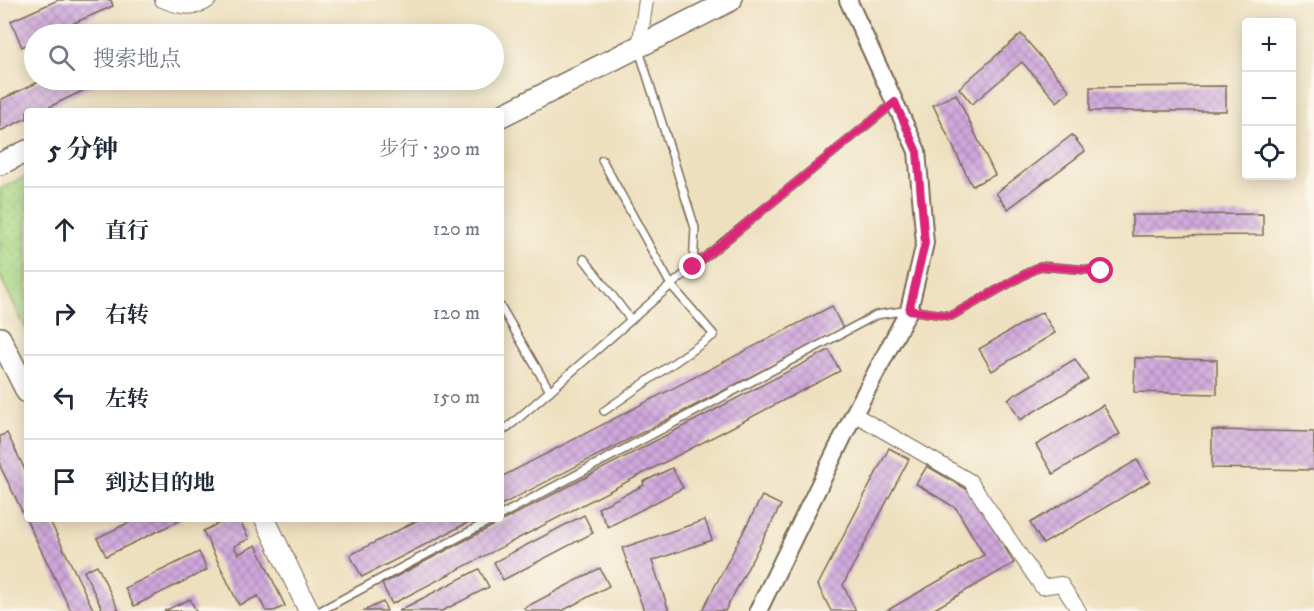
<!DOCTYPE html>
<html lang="zh">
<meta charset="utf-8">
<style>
:root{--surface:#fff;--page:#f6f6f7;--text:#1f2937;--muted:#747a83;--line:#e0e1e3}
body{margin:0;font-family:"IM FELL DW Pica","Noto Serif SC",serif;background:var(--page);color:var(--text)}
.controls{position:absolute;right:18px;top:18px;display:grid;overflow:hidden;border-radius:6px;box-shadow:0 3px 15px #0003}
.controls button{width:54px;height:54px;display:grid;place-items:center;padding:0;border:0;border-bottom:2px solid var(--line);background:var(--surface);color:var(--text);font:30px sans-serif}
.stop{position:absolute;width:18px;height:18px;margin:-14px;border:4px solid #db2777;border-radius:50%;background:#fff}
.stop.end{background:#db2777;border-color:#fff;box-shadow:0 2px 6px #0008}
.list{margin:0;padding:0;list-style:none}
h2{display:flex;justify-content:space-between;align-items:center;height:78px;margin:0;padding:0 24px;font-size:26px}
h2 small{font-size:20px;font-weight:400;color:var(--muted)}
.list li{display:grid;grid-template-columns:39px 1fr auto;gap:18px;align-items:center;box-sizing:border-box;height:84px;padding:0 24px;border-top:2px solid var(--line)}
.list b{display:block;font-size:22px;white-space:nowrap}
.list em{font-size:20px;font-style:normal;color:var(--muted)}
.icon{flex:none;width:33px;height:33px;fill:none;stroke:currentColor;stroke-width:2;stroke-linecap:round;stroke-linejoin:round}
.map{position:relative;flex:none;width:1314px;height:611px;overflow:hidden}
.search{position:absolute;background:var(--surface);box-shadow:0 3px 15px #0003;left:24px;top:24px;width:480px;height:66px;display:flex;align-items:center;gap:15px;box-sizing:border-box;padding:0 21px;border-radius:33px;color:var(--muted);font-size:22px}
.panel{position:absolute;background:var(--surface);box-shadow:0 3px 15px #0003;left:24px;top:108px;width:480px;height:414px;border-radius:6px}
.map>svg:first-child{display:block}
.park{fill:url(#park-dots);stroke:#738252;stroke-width:1.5}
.building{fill:url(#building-cross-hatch)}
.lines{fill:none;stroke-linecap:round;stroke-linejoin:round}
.service-casing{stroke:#7a6a56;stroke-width:10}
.minor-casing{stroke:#7a6a56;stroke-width:16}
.tertiary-casing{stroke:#7a6a56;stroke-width:20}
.secondary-casing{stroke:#7a6a56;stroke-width:22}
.primary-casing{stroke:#7a6a56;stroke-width:24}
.service{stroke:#fff;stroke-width:7}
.minor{stroke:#fff;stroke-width:14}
.tertiary{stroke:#fff;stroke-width:16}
.secondary{stroke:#fff;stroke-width:20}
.primary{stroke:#fff;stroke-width:21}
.route{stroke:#db2777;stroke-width:8}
</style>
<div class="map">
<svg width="1314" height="611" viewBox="0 0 1314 611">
<defs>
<pattern id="park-dots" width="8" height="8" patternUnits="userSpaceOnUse" patternTransform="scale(1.5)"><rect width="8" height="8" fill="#abd986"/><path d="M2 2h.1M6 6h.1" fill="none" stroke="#94ba73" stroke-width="1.8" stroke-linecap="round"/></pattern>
<pattern id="building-cross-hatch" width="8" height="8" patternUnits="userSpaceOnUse" patternTransform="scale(1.5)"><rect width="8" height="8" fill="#d0a8dd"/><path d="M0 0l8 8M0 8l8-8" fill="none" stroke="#aa89b3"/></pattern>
</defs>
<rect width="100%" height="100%" fill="#fbf7ec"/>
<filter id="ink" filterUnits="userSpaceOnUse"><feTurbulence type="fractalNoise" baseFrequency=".0167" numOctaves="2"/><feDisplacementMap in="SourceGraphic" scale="12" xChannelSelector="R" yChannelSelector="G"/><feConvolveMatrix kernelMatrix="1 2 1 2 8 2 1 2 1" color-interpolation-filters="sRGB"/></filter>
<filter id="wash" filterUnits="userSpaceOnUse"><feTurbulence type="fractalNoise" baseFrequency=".008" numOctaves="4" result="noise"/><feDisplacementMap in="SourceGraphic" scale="24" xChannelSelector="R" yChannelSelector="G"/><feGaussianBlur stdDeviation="1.35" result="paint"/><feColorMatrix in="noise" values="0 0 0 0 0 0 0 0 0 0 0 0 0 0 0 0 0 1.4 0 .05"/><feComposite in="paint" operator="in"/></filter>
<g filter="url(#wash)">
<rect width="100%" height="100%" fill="#eee0bf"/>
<polygon class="park" points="27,176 27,331 0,276 0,189"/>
<g id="blocks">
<g class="building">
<polygon points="58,0 111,0 113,6 49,34 34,34 34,41 22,47 11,21"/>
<polygon points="1021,34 1070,91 1057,102 1022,62 972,104 959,88"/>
<polygon points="43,80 105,80 41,111 27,111 27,118 0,131 0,100"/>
<polygon points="1226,86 1226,111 1090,111 1090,87"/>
<polygon points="956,94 995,175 972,186 933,105"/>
<polygon points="1072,135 1085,151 1008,209 996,193"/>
<polygon points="1263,214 1263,235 1132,236 1132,215"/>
<polygon points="832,306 843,329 501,505 501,477"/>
<polygon points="1042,312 1055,333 992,371 979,349"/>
<polygon points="829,350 840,371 392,604 382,584"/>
<polygon points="1135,358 1217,360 1217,394 1134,392"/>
<polygon points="1075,359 1088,379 1020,420 1008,399"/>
<polygon points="1103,405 1120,434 1053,474 1036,445"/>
<polygon points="1212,430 1314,432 1314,470 1212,468"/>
<polygon points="7,433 27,474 27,519 49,519 94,611 71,611 0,466 0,436"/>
<polygon points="889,448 909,459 843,585 856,611 831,611 818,585"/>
<polygon points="1137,460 1150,481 1043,544 1030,523"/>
<polygon points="927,466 973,493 1014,563 931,611 886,611 984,555 956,508 916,484"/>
<polygon points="672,468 683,488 608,527 598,508 644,485 643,482"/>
<polygon points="762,496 781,505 725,611 702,611"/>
<polygon points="584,515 593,533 503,580 494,562"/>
<polygon points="136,519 183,519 106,556 97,538"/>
<polygon points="221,519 239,519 249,539 234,546 238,554 256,545 285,606 274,611 266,611 258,596 239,605 203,531 222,522"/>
<polygon points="420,519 475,519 362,577 350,555"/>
<polygon points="705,520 712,540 652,561 669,611 644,611 622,548"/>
<polygon points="199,552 207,570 134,606 125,588"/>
<polygon points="97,565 119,611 103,611 84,571"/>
<polygon points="600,568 609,586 562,611 526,611 524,608"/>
<polygon points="479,569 489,587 442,611 398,611"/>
<polygon points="190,599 196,611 164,611"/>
<polygon points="383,602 387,611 363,611"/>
</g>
</g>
</g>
<g filter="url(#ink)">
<use href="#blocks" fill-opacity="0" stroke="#7a6a56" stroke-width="1.5"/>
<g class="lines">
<g class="service-casing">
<g id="service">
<polyline points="639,50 695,228 693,267"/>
<polyline points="602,160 671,285 714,335 604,411"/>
<polyline points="584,259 631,320"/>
<polyline points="501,307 550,391"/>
<polyline points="501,432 513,423 671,285 895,102"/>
<polyline points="501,515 876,315 909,310 951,316 1040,266 1101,271"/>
<polyline points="320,611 493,519"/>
</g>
</g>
<g class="minor-casing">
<g id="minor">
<path d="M162 0C176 6 196 11 209 0"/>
<polyline points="639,47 646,0"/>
<polyline points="854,414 970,481 1042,587 1061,584 1079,611"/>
</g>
</g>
<g class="tertiary-casing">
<polyline id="tertiary" points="758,611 854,414 909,310 925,243 917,151 848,0"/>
</g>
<g class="secondary-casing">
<polyline id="secondary" points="265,519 309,611"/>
</g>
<g class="primary-casing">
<g id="primary">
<polyline points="501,116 731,0"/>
<polyline points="0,164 27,151"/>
<polyline points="0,338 27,392"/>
</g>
</g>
<use href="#service" class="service"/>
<use href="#minor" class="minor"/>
<use href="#tertiary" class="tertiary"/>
<use href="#secondary" class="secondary"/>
<use href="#primary" class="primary"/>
</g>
</g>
<g class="lines" filter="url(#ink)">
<polyline class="route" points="693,267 895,102 917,152 925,243 909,310 951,316 1040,266 1101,271"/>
</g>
</svg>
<div class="controls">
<button>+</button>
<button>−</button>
<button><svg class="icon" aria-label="locate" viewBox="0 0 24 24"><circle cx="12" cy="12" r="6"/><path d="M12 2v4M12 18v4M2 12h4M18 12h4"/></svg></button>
</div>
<div class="stop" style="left:1101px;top:271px"></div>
<div class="stop end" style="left:693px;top:267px"></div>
<div class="search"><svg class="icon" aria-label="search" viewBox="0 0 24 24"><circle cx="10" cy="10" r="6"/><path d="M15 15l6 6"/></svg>搜索地点</div>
<section class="panel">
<h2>5 分钟<small>步行 · 390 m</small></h2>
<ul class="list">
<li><svg class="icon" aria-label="ahead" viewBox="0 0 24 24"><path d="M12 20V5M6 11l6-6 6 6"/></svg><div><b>直行</b></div><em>120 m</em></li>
<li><svg class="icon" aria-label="right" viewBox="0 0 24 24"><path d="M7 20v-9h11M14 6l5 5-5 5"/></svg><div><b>右转</b></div><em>120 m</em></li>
<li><svg class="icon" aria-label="left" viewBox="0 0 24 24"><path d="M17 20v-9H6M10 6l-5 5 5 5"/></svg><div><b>左转</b></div><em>150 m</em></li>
<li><svg class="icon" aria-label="arrive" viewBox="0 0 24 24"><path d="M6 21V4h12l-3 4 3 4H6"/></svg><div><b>到达目的地</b></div></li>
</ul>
</section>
</div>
